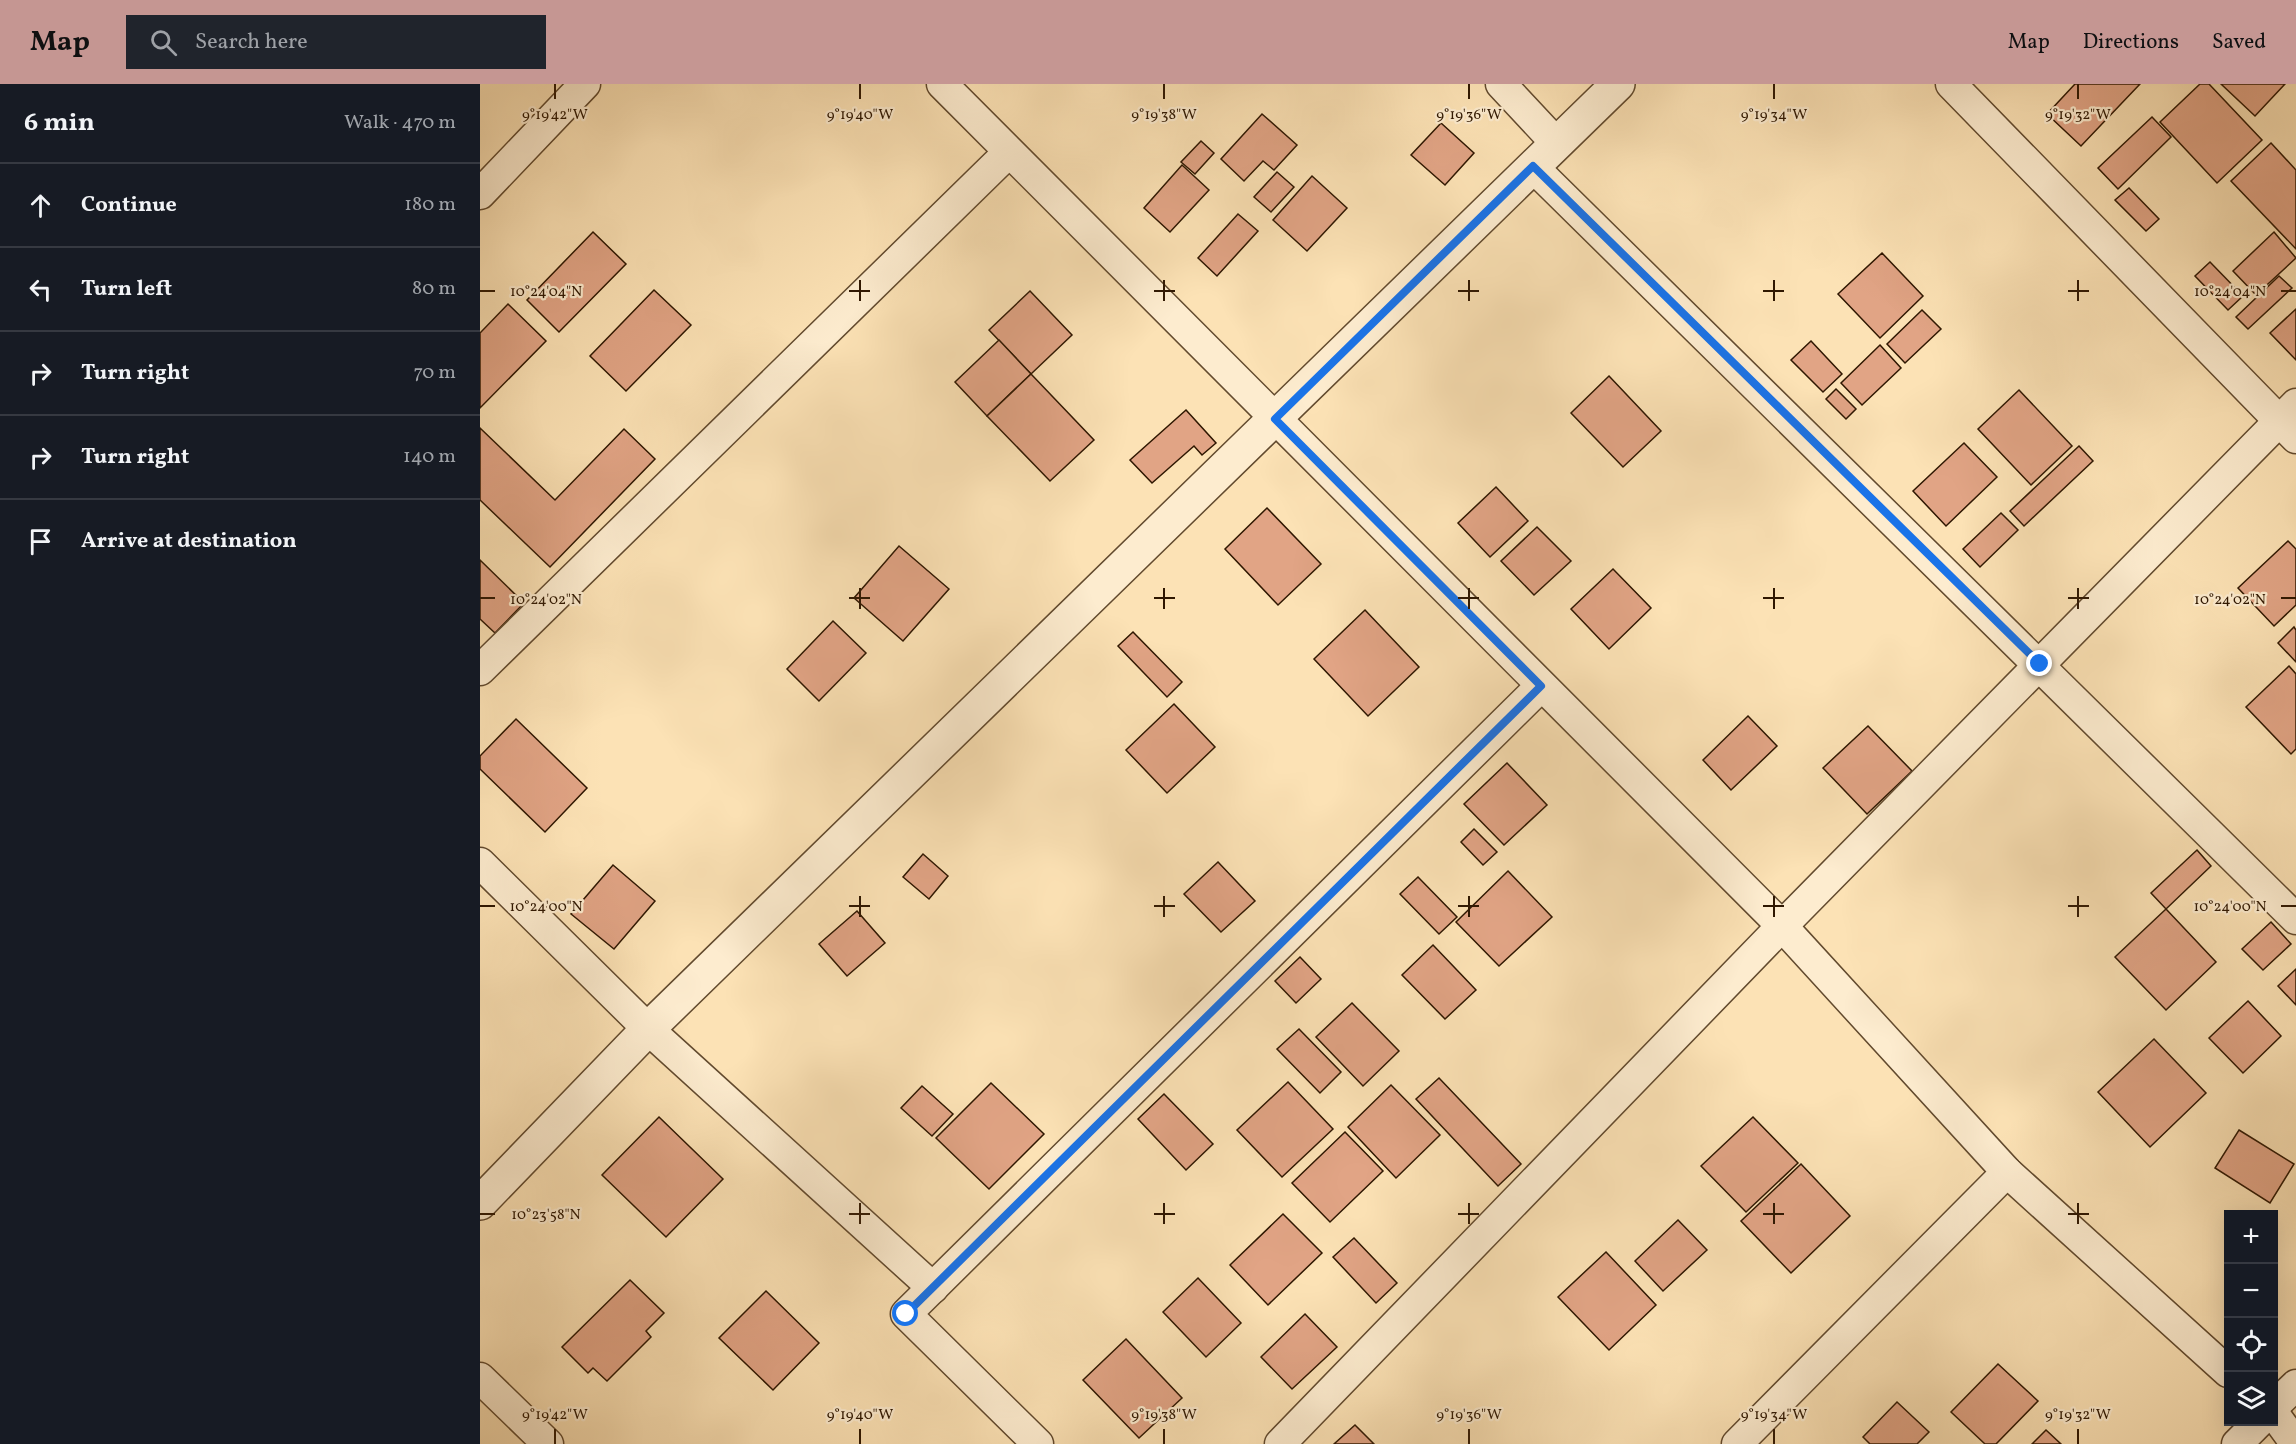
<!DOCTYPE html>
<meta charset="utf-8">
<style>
:root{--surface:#171b24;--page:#20242c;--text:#f1f3f6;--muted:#9ea1a6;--line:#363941;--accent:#c59692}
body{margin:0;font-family:Vollkorn,serif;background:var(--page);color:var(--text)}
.controls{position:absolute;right:18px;bottom:18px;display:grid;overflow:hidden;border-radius:0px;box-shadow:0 6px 24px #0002}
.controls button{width:54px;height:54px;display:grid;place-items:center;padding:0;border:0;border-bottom:2px solid var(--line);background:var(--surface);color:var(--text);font:30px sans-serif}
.stop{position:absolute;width:18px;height:18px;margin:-14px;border:4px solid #1a73e8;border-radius:50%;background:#fff}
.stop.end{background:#1a73e8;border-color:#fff;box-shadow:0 2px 6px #0008}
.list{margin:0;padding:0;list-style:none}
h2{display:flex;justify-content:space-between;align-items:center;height:78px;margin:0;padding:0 24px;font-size:26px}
h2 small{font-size:20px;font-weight:400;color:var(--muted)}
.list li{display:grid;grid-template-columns:39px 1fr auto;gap:18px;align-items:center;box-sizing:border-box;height:84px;padding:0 24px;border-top:2px solid var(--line)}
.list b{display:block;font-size:22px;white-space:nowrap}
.list em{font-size:20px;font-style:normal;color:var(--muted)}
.icon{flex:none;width:33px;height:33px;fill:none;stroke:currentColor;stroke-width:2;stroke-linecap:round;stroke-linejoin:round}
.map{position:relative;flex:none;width:1816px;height:1360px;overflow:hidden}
header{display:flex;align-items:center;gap:36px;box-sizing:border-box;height:84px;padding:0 30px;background:var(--accent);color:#111}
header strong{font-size:28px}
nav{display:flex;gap:33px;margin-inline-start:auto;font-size:21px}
.search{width:420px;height:54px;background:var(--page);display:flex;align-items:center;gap:15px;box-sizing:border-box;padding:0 21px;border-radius:0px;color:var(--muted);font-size:22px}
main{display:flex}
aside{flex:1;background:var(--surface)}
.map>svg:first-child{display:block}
.building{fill:#e1a485;stroke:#2f1701;stroke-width:1.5}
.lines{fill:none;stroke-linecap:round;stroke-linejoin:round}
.minor-casing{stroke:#624a2e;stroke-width:33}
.tertiary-casing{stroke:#624a2e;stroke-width:36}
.minor{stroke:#fdeccf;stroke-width:30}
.tertiary{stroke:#fdeccf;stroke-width:33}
.route{stroke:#1a73e8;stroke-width:8}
.ticks{fill:none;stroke:#2f1701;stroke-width:2}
.ticks-label{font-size:15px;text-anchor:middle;fill:#2f1701;stroke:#fdeccf;stroke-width:4.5;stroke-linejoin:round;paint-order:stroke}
</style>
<header>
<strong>Map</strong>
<div class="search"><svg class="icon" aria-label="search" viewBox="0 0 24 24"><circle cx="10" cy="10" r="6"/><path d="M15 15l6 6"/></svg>Search here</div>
<nav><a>Map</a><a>Directions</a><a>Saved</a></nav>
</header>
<main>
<aside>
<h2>6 min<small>Walk · 470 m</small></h2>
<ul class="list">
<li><svg class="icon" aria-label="ahead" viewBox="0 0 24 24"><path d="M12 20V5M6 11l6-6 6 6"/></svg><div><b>Continue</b></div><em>180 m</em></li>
<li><svg class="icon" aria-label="left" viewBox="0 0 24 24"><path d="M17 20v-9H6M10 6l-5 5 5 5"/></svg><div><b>Turn left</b></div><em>80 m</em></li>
<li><svg class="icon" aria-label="right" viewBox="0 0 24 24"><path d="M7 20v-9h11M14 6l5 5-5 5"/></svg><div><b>Turn right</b></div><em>70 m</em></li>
<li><svg class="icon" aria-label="right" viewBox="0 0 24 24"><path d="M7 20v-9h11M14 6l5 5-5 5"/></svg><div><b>Turn right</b></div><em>140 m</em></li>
<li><svg class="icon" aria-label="arrive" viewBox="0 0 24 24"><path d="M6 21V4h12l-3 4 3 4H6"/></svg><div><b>Arrive at destination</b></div></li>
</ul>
</aside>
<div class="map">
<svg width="1816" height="1360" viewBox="0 0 1816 1360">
<rect width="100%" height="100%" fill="#fce2b5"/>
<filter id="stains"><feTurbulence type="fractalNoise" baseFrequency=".00333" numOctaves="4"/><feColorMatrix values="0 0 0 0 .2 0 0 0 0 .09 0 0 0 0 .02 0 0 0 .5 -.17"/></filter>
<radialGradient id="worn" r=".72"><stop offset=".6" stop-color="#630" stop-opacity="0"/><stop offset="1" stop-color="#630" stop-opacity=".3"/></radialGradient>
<g class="building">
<polygon points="1595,0 1660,0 1601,62 1567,30"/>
<polygon points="1720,0 1729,0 1782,56 1737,99 1680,38"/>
<polygon points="1741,0 1805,0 1775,32"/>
<polygon points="782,30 817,61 794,86 783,77 764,97 741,75"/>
<polygon points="1672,33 1691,53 1638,105 1618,84"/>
<polygon points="961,39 994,69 965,101 931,71"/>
<polygon points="721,57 734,69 715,90 701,78"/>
<polygon points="1791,59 1816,86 1816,165 1751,97"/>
<polygon points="702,81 729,106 690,148 664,124"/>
<polygon points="797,88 814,103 791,128 774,113"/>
<polygon points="832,92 867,124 827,167 793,136"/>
<polygon points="1649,104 1679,135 1666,147 1635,116"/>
<polygon points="758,130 778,147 737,192 718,174"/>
<polygon points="113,148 146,180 79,248 47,216"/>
<polygon points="1794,148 1816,174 1776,211 1753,187"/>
<polygon points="1402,169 1443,212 1400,254 1358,210"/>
<polygon points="1730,178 1763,212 1748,226 1715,192"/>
<polygon points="1799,192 1812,204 1768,245 1756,233"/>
<polygon points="174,206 211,241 146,307 110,272"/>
<polygon points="550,207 592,251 551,290 509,246"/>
<polygon points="28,220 66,257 0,324 0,249"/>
<polygon points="1816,225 1816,276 1790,249"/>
<polygon points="1442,226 1461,245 1425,279 1407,260"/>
<polygon points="519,256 551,290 507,332 475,298"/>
<polygon points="1331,257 1362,290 1343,308 1311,276"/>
<polygon points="1400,261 1421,284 1382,321 1361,299"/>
<polygon points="551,290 614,356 570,397 507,332"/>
<polygon points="1129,292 1181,347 1143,383 1091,329"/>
<polygon points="1356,305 1376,325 1366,335 1346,315"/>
<polygon points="1539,306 1592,362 1551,401 1498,345"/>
<polygon points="706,326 736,359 722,371 714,362 672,399 650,376"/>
<polygon points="0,344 75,416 144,345 175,375 70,483 0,416"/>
<polygon points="1484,359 1517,393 1466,442 1433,407"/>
<polygon points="1599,362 1613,377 1544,442 1530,427"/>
<polygon points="1016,403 1048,437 1010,473 978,439"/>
<polygon points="787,424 841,480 798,521 745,465"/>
<polygon points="1521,429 1538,446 1500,483 1483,465"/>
<polygon points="1057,443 1091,477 1054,511 1021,477"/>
<polygon points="1808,457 1816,465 1816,521 1794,542 1758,504"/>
<polygon points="419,462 469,505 423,557 374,514"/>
<polygon points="0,476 44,519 15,549 0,535"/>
<polygon points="1133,485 1171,524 1129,565 1091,525"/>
<polygon points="885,526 939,583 888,632 834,575"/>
<polygon points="353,537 386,569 339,617 307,585"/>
<polygon points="1814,543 1816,546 1816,578 1798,559"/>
<polygon points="653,548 702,598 687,613 638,562"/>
<polygon points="1809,582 1816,590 1816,665 1811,670 1766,623"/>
<polygon points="694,620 735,663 687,709 646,666"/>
<polygon points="1268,632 1297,662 1251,706 1223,676"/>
<polygon points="36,635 107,704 65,748 0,685 0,672"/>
<polygon points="1388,642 1432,687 1387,730 1343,684"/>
<polygon points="1027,679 1067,721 1024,761 984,720"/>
<polygon points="994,745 1017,768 1003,781 981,758"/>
<polygon points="1717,766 1731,782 1686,825 1671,809"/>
<polygon points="443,770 468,792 449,815 423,793"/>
<polygon points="738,778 775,817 741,848 704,810"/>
<polygon points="133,781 175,817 134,865 91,830"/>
<polygon points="1028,787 1072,833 1019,882 976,838"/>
<polygon points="938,793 977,833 959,850 920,810"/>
<polygon points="1686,825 1736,878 1686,926 1635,873"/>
<polygon points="377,827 405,859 367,892 339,860"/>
<polygon points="1791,838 1811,860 1783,886 1762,865"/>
<polygon points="953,861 996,906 965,935 922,891"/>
<polygon points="820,873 841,895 816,919 795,897"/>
<polygon points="1816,885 1816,921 1798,902"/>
<polygon points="1768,917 1801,952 1763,989 1729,954"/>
<polygon points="872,919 919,967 883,1002 836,953"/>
<polygon points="819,945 861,988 840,1009 797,965"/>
<polygon points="1674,955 1726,1009 1670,1063 1618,1008"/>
<polygon points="959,994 1041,1080 1018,1102 936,1015"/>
<polygon points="808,998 853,1045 802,1093 757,1046"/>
<polygon points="511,999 564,1050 509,1105 456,1054"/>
<polygon points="911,1001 960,1051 916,1094 868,1043"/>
<polygon points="442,1002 473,1030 452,1052 421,1024"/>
<polygon points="684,1010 733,1060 706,1086 658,1035"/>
<polygon points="179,1033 243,1095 186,1153 122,1091"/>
<polygon points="1273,1033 1318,1079 1266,1128 1221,1082"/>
<polygon points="1759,1046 1814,1080 1790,1119 1735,1084"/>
<polygon points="865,1048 903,1087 850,1138 812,1099"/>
<polygon points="1321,1080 1370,1132 1311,1189 1261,1137"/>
<polygon points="803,1130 842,1169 788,1221 750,1181"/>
<polygon points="1198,1136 1227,1166 1183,1207 1155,1177"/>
<polygon points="874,1154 917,1199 896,1219 853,1173"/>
<polygon points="1126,1168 1176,1221 1129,1266 1078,1213"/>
<polygon points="718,1194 761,1239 726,1273 683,1228"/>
<polygon points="150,1196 184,1229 166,1247 171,1253 127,1297 113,1284 108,1289 82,1263"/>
<polygon points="286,1207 339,1259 293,1306 239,1254"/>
<polygon points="825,1230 857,1263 812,1305 781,1273"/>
<polygon points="646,1255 702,1314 659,1354 603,1296"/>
<polygon points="1518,1280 1558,1317 1516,1360 1505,1360 1471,1328"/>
<polygon points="1417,1318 1449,1348 1437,1360 1390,1360 1383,1353"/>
<polygon points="875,1341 894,1360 854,1360"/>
<polygon points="1566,1346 1581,1360 1552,1360"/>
</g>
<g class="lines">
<g class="minor-casing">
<g id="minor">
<polyline points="462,0 1302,842 1527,1088 1748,1288"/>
<polyline points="1021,0 1077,60"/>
<polyline points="1471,0 1816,354"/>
<polyline points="1053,83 1816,835"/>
<polyline points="0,110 105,0"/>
<polyline points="0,586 529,68"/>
<polyline points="0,779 168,945 453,1204"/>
<polyline points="0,1294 68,1360"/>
<polyline points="1794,1322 1816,1301"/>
<polyline points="1794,1330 1816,1360"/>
<polyline points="558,1360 426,1230 1061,602"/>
<polyline points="800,1360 1302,842 1816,320"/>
<polyline points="1257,1360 1527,1088"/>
<polyline points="1757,1360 1779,1338"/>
</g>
</g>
<g class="tertiary-casing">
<polyline id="tertiary" points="0,1119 168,945 1138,0"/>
</g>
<use href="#minor" class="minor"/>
<use href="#tertiary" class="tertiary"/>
</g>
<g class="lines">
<polyline class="route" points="426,1230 1061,602 795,335 1053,82 1560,580"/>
</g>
<path class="ticks" d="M75 0V15M380 0V15M684 0V15M989 0V15M1294 0V15M1598 0V15M380 196V217M684 196V217M989 196V217M1294 196V217M1598 196V217M0 207H15M369 207H390M674 207H695M978 207H999M1283 207H1304M1588 207H1609M1801 207H1816M380 504V525M684 504V525M989 504V525M1294 504V525M1598 504V525M0 514H15M369 514H390M674 514H695M978 514H999M1283 514H1304M1588 514H1609M1801 514H1816M380 812V833M684 812V833M989 812V833M1294 812V833M1598 812V833M0 822H15M369 822H390M674 822H695M978 822H999M1283 822H1304M1588 822H1609M1801 822H1816M380 1119V1140M684 1119V1140M989 1119V1140M1294 1119V1140M1598 1119V1140M0 1130H15M369 1130H390M674 1130H695M978 1130H999M1283 1130H1304M1588 1130H1609M75 1345V1360M380 1345V1360M684 1345V1360M989 1345V1360M1294 1345V1360M1598 1345V1360"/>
<g class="ticks-label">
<text x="75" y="35">9°19'42"W</text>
<text x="380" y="35">9°19'40"W</text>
<text x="684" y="35">9°19'38"W</text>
<text x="989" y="35">9°19'36"W</text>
<text x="1294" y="35">9°19'34"W</text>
<text x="1598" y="35">9°19'32"W</text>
<text x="66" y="212">10°24'04"N</text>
<text x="1750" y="212">10°24'04"N</text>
<text x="66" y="520">10°24'02"N</text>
<text x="1750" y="520">10°24'02"N</text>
<text x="66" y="827">10°24'00"N</text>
<text x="1750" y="827">10°24'00"N</text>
<text x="66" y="1135">10°23'58"N</text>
<text x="75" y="1335">9°19'42"W</text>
<text x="380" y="1335">9°19'40"W</text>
<text x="684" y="1335">9°19'38"W</text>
<text x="989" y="1335">9°19'36"W</text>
<text x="1294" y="1335">9°19'34"W</text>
<text x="1598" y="1335">9°19'32"W</text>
</g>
<rect width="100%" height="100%" filter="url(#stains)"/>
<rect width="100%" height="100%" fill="url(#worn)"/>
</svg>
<div class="controls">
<button>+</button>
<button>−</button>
<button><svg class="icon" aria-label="locate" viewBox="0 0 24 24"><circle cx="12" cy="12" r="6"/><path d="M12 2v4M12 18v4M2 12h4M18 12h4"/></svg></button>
<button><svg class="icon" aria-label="layers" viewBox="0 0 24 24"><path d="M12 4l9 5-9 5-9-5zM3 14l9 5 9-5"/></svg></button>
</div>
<div class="stop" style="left:426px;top:1230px"></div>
<div class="stop end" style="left:1560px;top:580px"></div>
</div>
</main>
